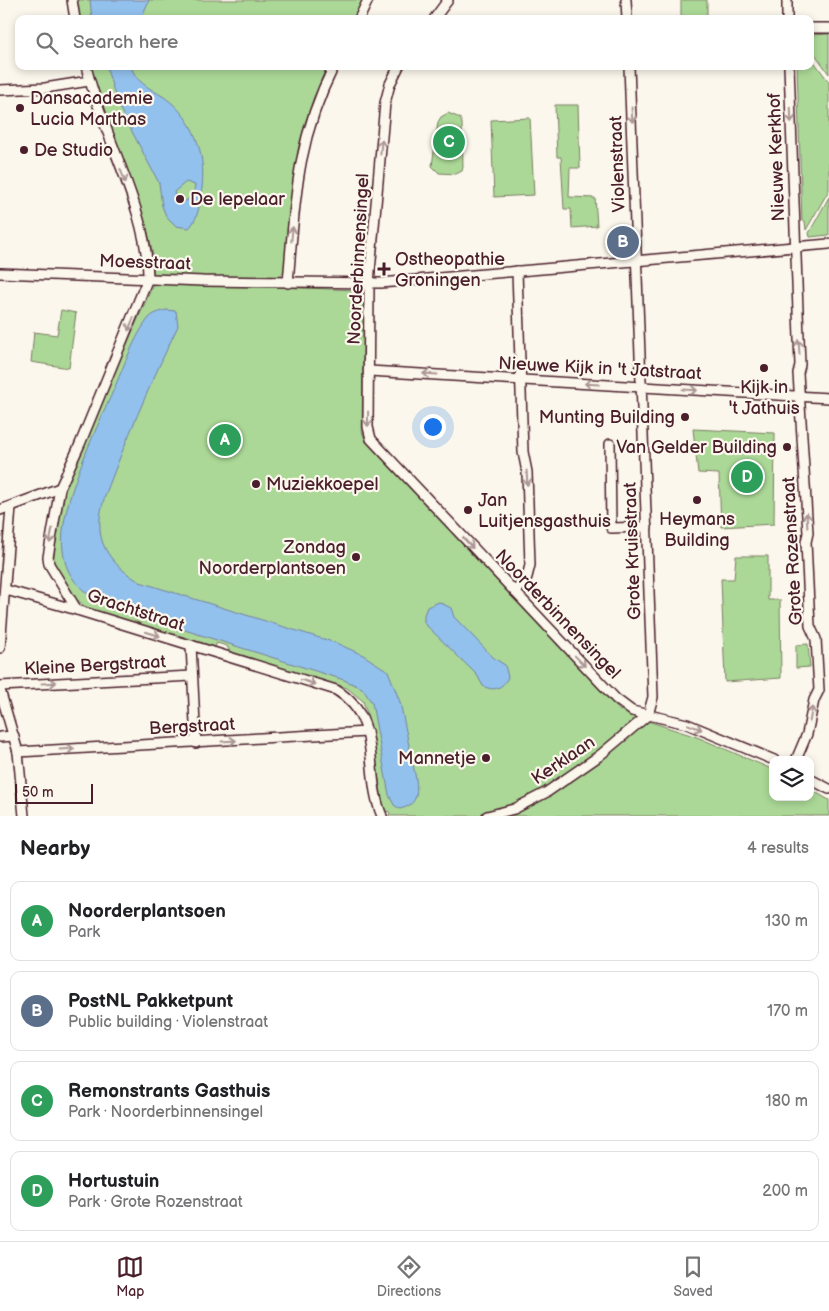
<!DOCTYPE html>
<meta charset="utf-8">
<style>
:root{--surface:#fff;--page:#f6f6f6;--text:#202124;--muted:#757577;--line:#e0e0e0;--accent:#4a1f2b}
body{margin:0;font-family:"Balsamiq Sans",sans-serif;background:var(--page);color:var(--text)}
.controls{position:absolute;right:15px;bottom:15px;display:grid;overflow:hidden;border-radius:10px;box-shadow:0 2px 8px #0003}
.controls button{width:45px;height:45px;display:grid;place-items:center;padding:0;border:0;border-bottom:1px solid var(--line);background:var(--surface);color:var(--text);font:25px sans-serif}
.scale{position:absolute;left:15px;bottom:12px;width:78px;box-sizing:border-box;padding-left:5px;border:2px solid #4a1f2b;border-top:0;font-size:14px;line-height:18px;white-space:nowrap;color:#4a1f2b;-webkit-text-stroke:4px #fbf7ec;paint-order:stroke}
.you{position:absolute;left:432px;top:426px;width:18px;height:18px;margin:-12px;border:4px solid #fff;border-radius:50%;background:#1a73e8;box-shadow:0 0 0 8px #1a73e833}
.badge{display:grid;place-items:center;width:32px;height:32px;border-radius:50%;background:var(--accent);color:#fff;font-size:16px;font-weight:700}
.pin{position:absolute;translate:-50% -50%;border:2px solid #fff;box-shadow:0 1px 5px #0006}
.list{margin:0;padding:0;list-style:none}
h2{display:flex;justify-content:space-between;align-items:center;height:65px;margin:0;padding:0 20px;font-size:21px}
h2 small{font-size:16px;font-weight:400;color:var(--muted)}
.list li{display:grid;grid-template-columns:32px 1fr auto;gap:15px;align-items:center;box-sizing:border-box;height:80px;margin:0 10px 10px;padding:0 10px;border:1px solid var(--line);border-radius:10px}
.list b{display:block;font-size:19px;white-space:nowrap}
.list p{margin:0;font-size:16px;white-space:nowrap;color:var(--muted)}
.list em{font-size:16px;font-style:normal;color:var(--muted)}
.icon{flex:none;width:28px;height:28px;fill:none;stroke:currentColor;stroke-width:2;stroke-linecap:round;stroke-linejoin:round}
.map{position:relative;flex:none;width:829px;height:816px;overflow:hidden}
.search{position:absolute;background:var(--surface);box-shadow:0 2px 8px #0003;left:15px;right:15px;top:15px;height:55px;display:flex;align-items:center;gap:12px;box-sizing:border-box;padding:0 18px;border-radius:10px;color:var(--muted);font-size:19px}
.sheet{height:425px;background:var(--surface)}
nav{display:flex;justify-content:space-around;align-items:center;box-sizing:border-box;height:70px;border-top:1px solid var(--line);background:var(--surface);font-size:14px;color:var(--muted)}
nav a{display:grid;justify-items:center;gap:2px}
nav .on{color:var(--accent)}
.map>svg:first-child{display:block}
.green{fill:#abd897;stroke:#7a7c61}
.water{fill:#92c1ed;stroke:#75809f;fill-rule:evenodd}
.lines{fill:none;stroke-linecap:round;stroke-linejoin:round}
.street-casing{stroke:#4a1f2b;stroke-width:12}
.street{stroke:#fbf7ec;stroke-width:9}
.oneway{stroke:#ab9695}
.poi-dot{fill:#4a1f2b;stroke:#fbf7ec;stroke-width:2}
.labels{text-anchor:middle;stroke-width:4.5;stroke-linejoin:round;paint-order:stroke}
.poi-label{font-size:18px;fill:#4a1f2b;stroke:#fbf7ec;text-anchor:start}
.street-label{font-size:18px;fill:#4a1f2b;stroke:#fbf7ec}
</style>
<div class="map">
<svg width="829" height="816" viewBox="0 0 829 816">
<rect width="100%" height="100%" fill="#fbf7ec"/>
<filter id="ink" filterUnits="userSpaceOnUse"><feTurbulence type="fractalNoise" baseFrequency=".02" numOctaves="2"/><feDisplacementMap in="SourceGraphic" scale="10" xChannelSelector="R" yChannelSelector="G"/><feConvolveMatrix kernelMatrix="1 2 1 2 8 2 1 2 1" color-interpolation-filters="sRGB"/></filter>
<g filter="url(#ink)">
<g class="green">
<polygon points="77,0 364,0 354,19 80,19"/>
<rect x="681" y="0" width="26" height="19"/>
<polygon points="829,34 829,74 810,47 810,35"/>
<polygon points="810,56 829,82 829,190 806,230 805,221 802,221 797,66 810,66"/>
<path d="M90 66H329C296 134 290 196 284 270L279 279V287L357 290 364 294 362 431 366 442 620 711 622 709 629 715 697 737 767 767 773 770V797H810V789L829 800V816H389L390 813 388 811 385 814 384 811 369 720 363 701 347 688 230 652 227 646 217 643 215 647 88 609 76 599 53 562 63 489 152 287 154 260 147 228Z"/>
<polygon points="555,105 578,105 580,168 570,168 569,197 595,198 597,226 572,228 571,209 564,209 561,157 557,157"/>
<polygon points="448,113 460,118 462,123 463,167 462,171 456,174 439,173 432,166 438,122 441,117"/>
<polygon points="530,118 534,195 494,197 491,120"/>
<polygon points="829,197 829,235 810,237 809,233"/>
<polygon points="61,310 76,313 69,368 31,362 34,332 57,335"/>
<polygon points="693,429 775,433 774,524 721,527 719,474 698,473"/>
<polygon points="736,556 768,556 768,600 780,600 781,678 725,682 721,579 734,579"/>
<polygon points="808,644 810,667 796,668 796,645"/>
</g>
<g class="water">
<polygon points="90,0 149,0 141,19 92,19"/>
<path d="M106 66H131C135 82 151 89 164 97 194 118 206 153 202 188 200 202 199 218 189 228L176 226 166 216 162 206 159 183 118 105ZM186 182 195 185C194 194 189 201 180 203L176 200 174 192Z"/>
<path d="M166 310 176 311 178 326C155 374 134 421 115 470 108 489 98 509 100 529 101 553 121 571 140 582L336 643 363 655 388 671 400 702 416 779C418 794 417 805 400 809L394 805 389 795 372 703 362 688 344 680 105 605C82 592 66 578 63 551 57 508 96 430 114 389 122 370 136 333 149 318 154 313 159 312 166 310Z"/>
<path d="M439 602 451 608 454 617 494 658 505 665 508 677C503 688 494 692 483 686L477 675 424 623V615L427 607Z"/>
</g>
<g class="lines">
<g class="street-casing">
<g id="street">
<polyline points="72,0 75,19"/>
<polyline points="626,0 627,19"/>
<polyline points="787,0 787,19"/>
<polyline points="359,19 368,0"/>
<polyline points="434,19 448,0"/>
<polyline points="810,28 829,28"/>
<path d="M86 66C102 135 148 209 148 278L80 444 60 488 48 557 49 564 77 610 336 690C384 719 363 772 382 816"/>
<polyline points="399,66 390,84 385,103 369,283 368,427 371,439 616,699 632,711 687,724 774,760"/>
<polyline points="789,66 800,365 798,373 808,533 806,542 810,626 816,639 819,690 814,700 807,734 796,760"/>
<polyline points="0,90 45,88 89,81"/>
<polyline points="0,273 203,281 381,283 829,244"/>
<path d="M288 283C295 202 296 141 334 66"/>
<polyline points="369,371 829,398"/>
<polyline points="610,444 611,528 647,527"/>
<polyline points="0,510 60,488"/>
<polyline points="6,590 77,610"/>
<polyline points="515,592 527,577 530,565 527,472 523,452 517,271"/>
<polyline points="191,645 196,743"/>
<polyline points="0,648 11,507"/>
<polyline points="0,686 192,676"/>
<polyline points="0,690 18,752 24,816"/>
<polyline points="0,737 14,736"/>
<polyline points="18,752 367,732"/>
<polyline points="810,779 829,789"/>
<polyline points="487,816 514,809 547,792 599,756 648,715 653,697 629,66"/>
</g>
</g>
<use href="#street" class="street"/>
</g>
<defs><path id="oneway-shaft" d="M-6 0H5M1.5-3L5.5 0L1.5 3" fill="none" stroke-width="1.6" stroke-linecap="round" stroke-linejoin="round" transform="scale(1.25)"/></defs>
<g class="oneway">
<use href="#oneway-shaft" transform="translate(632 115) rotate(87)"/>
<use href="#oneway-shaft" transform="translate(791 115) rotate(88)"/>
<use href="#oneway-shaft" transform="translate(381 147) rotate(-85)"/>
<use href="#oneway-shaft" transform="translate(123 176) rotate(69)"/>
<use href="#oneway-shaft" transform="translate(292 234) rotate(-85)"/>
<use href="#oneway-shaft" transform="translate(131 324) rotate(113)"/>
<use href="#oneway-shaft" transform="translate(799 347) rotate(-94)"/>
<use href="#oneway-shaft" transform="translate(430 374) rotate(-176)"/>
<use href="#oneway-shaft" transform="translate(592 384) rotate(-177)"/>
<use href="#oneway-shaft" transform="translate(690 390) rotate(3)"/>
<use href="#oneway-shaft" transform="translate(368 419) rotate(91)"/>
<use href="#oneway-shaft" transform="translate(527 478) rotate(87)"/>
<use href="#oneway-shaft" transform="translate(807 520) rotate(-93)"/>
<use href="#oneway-shaft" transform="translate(51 536) rotate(100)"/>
<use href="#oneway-shaft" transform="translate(468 543) rotate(47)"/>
<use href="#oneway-shaft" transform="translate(153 634) rotate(17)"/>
<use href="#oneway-shaft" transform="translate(580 661) rotate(46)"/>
<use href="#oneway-shaft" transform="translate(308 682) rotate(17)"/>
<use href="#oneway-shaft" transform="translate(49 683) rotate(-3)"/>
<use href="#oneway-shaft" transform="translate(811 714) rotate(-80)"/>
<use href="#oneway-shaft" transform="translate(695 727) rotate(21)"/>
<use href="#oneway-shaft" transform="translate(229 741) rotate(-4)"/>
<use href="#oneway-shaft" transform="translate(67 749) rotate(-3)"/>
</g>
</g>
<g class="poi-dot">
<circle cx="20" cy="108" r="5"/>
<circle cx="24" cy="150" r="5"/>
<circle cx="180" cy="199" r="5"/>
<path d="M381.5 261.5h5v5h5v5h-5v5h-5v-5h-5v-5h5z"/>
<circle cx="764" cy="368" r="5"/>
<circle cx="685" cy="417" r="5"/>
<circle cx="787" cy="447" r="5"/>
<circle cx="256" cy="484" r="5"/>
<circle cx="697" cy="500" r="5"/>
<circle cx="468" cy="510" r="5"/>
<circle cx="356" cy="557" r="5"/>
<circle cx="486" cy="758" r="5"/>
</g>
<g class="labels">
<g class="poi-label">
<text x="30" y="104">Dansacademie<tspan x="30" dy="21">Lucia Marthas</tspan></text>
<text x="34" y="156">De Studio</text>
<text x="190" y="205">De lepelaar</text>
<text x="395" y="265">Ostheopathie<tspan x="395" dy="21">Groningen</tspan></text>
<text x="764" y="393" text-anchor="middle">Kijk in<tspan x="764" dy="21">'t Jathuis</tspan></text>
<text x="675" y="423" text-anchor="end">Munting Building</text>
<text x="777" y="453" text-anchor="end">Van Gelder Building</text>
<text x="266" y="490">Muziekkoepel</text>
<text x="478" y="506">Jan<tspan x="478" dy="21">Luitjensgasthuis</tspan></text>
<text x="697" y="525" text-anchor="middle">Heymans<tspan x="697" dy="21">Building</tspan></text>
<text x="346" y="553" text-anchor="end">Zondag<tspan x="346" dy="21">Noorderplantsoen</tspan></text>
<text x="476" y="764" text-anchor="end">Mannetje</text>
</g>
<g class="street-label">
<text transform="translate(776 157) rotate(-92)" y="6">Nieuwe Kerkhof</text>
<text transform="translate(617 164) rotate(-92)" y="6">Violenstraat</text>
<text transform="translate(358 259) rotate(-87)" y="6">Noorderbinnensingel</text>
<text transform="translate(145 262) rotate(2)" y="6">Moesstraat</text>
<text transform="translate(600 368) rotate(3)" y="6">Nieuwe Kijk in 't Jatstraat</text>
<text transform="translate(632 551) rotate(-92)" y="6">Grote Kruisstraat</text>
<text transform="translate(792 551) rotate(-93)" y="6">Grote Rozenstraat</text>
<text transform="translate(136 610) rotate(18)" y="6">Grachtstraat</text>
<text transform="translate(558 614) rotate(46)" y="6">Noorderbinnensingel</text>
<text transform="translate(95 665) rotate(-3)" y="6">Kleine Bergstraat</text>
<text transform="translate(192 726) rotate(-3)" y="6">Bergstraat</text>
<text transform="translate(563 760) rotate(-34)" y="6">Kerklaan</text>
</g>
</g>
</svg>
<div class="controls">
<button><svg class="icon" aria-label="layers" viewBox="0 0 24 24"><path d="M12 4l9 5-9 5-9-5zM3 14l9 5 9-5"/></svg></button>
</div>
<div class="scale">50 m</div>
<div class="you"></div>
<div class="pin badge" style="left:225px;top:440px;background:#2e9e5b">A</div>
<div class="pin badge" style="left:623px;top:242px;background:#5c6f8a">B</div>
<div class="pin badge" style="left:449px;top:142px;background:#2e9e5b">C</div>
<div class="pin badge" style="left:747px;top:477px;background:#2e9e5b">D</div>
<div class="search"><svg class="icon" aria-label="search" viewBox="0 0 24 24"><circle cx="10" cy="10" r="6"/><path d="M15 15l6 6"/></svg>Search here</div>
</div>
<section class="sheet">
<h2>Nearby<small>4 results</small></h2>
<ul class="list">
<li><span class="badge" style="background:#2e9e5b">A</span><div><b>Noorderplantsoen</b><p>Park</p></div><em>130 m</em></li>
<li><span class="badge" style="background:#5c6f8a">B</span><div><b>PostNL Pakketpunt</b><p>Public building · Violenstraat</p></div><em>170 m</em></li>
<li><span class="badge" style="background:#2e9e5b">C</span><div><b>Remonstrants Gasthuis</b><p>Park · Noorderbinnensingel</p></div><em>180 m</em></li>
<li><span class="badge" style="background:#2e9e5b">D</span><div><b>Hortustuin</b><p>Park · Grote Rozenstraat</p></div><em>200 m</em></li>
</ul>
</section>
<nav>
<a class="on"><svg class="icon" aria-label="map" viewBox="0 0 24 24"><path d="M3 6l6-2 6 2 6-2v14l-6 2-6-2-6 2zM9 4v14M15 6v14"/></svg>Map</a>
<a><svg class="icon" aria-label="directions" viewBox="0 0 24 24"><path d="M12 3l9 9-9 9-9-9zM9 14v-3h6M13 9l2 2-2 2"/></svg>Directions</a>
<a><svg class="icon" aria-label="saved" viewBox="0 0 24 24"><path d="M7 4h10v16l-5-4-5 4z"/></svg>Saved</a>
</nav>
